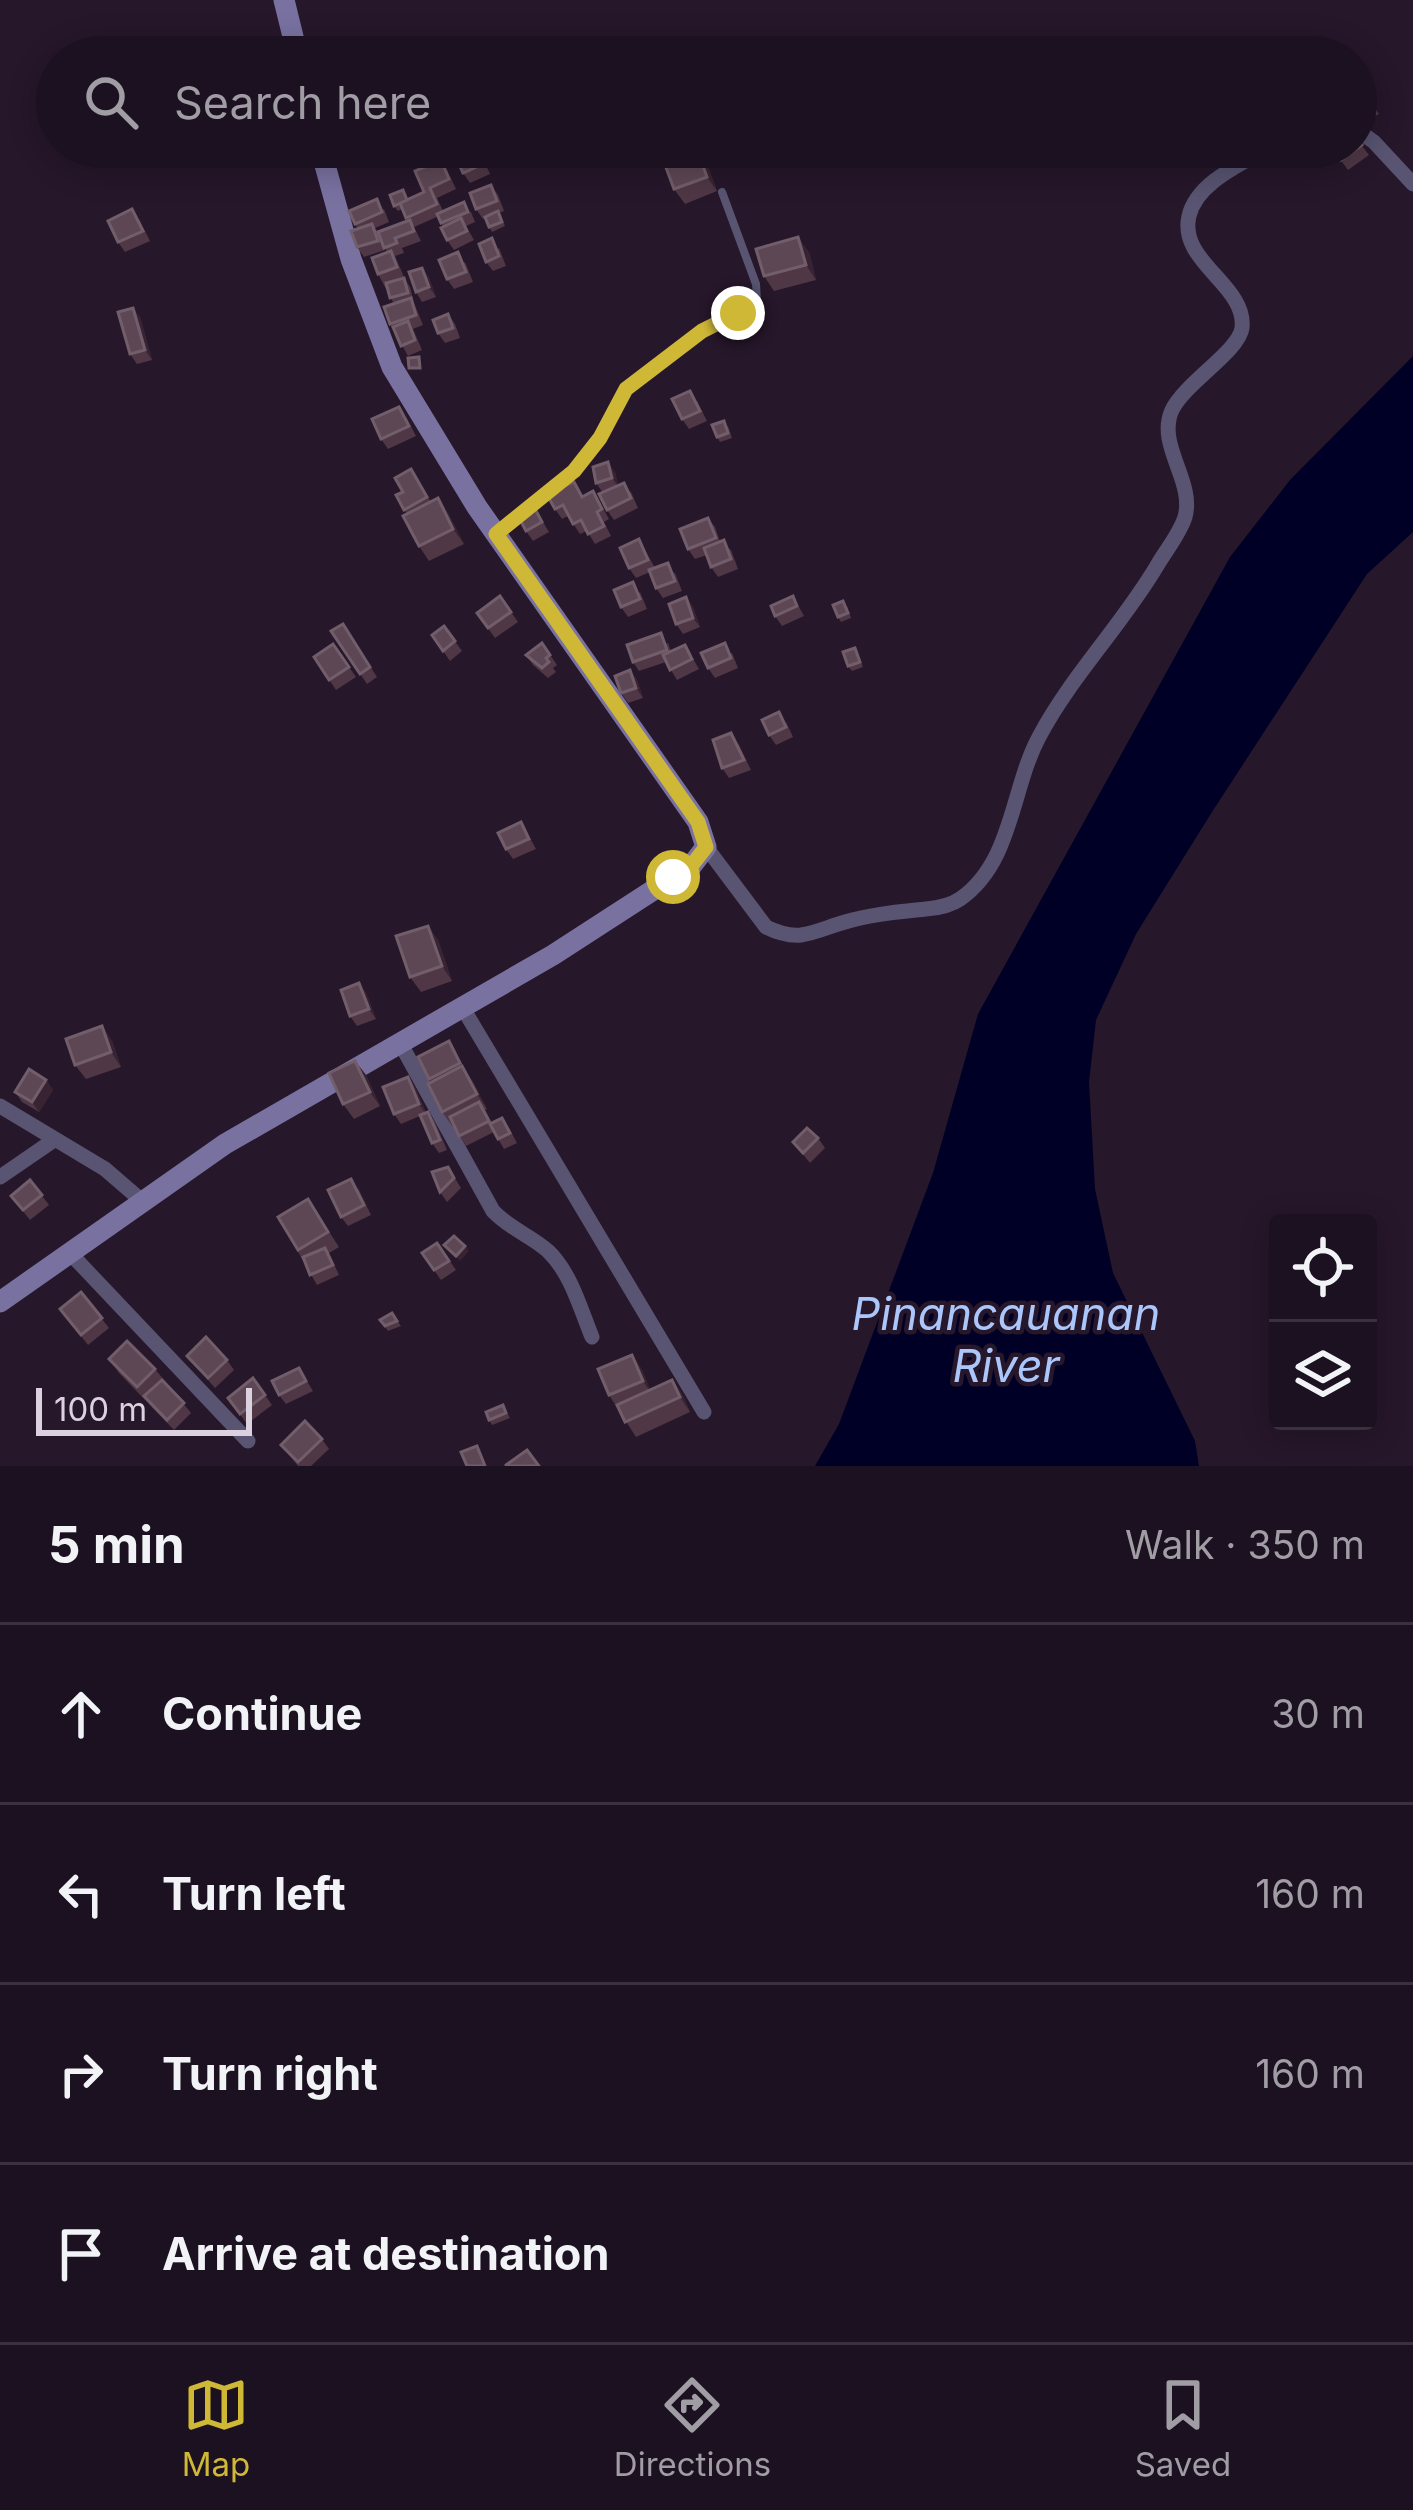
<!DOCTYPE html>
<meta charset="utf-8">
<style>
:root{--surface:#1c1120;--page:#251a29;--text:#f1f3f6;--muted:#a09da5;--line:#3a313e;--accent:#d0b837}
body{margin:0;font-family:Inter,sans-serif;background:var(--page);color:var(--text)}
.controls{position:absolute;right:36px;bottom:36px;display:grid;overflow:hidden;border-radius:12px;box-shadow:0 6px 30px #0003}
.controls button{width:108px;height:108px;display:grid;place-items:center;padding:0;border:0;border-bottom:3px solid var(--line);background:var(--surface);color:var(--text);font:60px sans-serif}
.scale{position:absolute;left:36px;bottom:30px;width:216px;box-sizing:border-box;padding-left:12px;border:6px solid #dcd2df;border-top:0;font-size:33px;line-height:42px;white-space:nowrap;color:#dcd2df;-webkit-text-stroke:9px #26172a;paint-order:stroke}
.stop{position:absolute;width:36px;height:36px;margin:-27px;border:9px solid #d0b837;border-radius:50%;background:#fff}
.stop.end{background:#d0b837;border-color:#fff;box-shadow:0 3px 12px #0008}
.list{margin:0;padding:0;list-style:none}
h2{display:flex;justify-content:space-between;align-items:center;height:156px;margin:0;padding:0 48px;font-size:51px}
h2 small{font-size:39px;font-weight:400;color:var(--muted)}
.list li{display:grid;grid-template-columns:78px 1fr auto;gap:36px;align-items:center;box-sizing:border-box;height:180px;padding:0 48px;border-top:3px solid var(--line)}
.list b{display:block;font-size:45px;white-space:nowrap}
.list em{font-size:39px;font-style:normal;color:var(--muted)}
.icon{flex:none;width:66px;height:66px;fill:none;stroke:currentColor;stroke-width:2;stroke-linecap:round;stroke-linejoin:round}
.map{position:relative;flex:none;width:1413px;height:1466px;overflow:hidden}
.search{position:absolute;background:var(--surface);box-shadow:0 6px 30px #0003;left:36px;right:36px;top:36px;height:132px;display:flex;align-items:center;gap:30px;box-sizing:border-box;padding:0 42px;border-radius:66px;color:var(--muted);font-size:45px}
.sheet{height:876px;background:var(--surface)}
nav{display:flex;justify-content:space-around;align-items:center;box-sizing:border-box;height:168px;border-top:3px solid var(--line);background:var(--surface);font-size:33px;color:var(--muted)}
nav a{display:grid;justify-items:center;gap:6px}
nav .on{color:var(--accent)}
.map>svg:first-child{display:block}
.water{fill:#000026}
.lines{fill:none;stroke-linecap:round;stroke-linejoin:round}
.lane{stroke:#585471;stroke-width:8}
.street{stroke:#585471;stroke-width:15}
.secondary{stroke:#7972a1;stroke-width:21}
.wall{fill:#4f3745}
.shaded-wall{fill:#382333}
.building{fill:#5e4755;stroke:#725d6b;stroke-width:3}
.route{stroke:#d0b837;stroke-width:15}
.labels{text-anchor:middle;stroke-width:9;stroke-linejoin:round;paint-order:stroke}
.water-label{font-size:45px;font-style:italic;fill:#aac6fb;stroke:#26172a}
</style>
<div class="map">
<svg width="1413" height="1466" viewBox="0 0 1413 1466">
<rect width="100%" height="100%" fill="#26172a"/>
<polygon class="water" points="1413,356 1413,532 1367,574 1212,812 1136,934 1096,1020 1089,1082 1095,1189 1113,1273 1195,1441 1199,1466 815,1466 839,1424 933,1173 978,1014 1230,557 1290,480"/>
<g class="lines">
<polyline class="lane" points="497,533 575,471 600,438 626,389 702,331 757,300 756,284 722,192"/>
<g class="street">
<polyline points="1356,129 1374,142 1413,184"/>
<path d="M706 847 766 927C778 933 788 936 801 935 816 933 830 926 845 922 872 914 898 912 926 909 938 908 950 906 960 899 1013 862 1011 789 1039 737 1071 676 1123 624 1158 564 1167 549 1180 533 1185 517 1195 481 1156 445 1172 410 1185 383 1239 351 1242 328 1247 285 1178 262 1189 216 1197 182 1242 164 1270 147"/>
<polyline points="461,1005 704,1412"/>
<path d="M399 1041 493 1211C510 1229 530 1235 548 1251 571 1273 580 1308 592 1337"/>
<polyline points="0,1106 105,1169 142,1201"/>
<polyline points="0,1177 54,1140"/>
<polyline points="69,1252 248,1441"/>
</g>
<g class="secondary">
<polyline points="284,0 298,57"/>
<polyline points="0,1302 225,1144 553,955 692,865 706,847 698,822 477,507 392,367 351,259 320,147"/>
</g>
</g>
<g class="wall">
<polygon points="1362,87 1379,114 1361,124 1356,117 1356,90"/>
<polygon points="1356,138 1369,155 1348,170 1331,147"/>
<polygon points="336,147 359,147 361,154 343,159"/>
<polygon points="697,149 707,164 717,191 685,204 674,189"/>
<polygon points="482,156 490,174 470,183 463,173"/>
<polygon points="447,170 456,189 437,198 443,211 471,212 475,222 466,226 474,240 454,250 447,240 439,216 414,227 421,241 402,248 404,253 395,256 404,277 392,281 404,278 410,287 414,303 423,325 413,329 422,350 408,356 390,324 394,304 378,274 387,252 381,239 385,250 364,257 357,247 358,229 355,224 384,209 389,222 375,228 378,232 408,221 402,209 398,211 394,206 403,190 408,199 424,192"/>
<polygon points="491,185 498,195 504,211 499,213 505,226 492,232 485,219 483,219 476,209"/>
<polygon points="139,219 150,241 125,252 118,242"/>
<polygon points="499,248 506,266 493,271 486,262"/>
<polygon points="809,252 816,280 774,291 764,276"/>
<polygon points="465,262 473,282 454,289 447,279"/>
<polygon points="422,268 429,278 436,297 422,302 416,292"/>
<polygon points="448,314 455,324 460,338 445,343 438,333"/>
<polygon points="140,317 152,360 137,364 130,354"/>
<polygon points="697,401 707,421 689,429 682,419"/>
<polygon points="406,417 416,436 388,449 381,439"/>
<polygon points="728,426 732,438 720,442 717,437"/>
<polygon points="411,469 431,502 438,498 448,513 464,544 429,561 419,546 407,514 396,495 403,492"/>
<polygon points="615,472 618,485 631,492 638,508 614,520 607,510 603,493 596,483"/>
<polygon points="593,491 609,519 604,522 611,536 595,544 587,531 580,534 568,516 562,519 555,509"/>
<polygon points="534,507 549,532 533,541 526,531"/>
<polygon points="708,518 715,527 720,542 731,550 738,569 718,577 711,567 707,555 695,559 688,549"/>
<polygon points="639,539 655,568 675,573 682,591 663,598 656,588 650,572 636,578 629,568"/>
<polygon points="640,592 647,609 628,617 621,607"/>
<polygon points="500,596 518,622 495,638 477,613"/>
<polygon points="793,596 804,616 782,626 775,616"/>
<polygon points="686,597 693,607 700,627 683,634 676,624"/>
<polygon points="847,606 851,618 841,622 838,617"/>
<polygon points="343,624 377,677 367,684 331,631"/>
<polygon points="444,626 462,651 450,661 432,635"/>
<polygon points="542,643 557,665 553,668 556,672 548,678 533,665 526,655"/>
<polygon points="668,643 671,652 685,645 699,669 677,680 666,662 639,671 633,662"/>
<polygon points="333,644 356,677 336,690 314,657"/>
<polygon points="855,648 863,667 852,671 848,666"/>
<polygon points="732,653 738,668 715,678 708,668"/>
<polygon points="630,670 637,680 643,698 628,703 621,693"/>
<polygon points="786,722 793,737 776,745 769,735"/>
<polygon points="738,743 751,770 729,778 722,768"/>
<polygon points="521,822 536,849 513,859 506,849"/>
<polygon points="428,926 438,940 452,981 421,992 410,977"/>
<polygon points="359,983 366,993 376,1019 357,1026 350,1016"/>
<polygon points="102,1026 112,1041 121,1067 86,1079 75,1065"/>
<polygon points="455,1051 487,1109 485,1110 492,1123 509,1128 517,1143 504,1149 494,1132 466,1146 454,1126 453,1127 442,1112 431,1082 418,1057"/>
<polygon points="355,1061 366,1075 380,1106 354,1119 343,1104"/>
<polygon points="408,1077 415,1087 426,1113 428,1112 435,1122 447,1150 439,1153 432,1143 420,1116 401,1124 394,1114"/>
<polygon points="46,1080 53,1090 39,1112 22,1102 15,1092"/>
<polygon points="818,1138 825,1148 810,1163 793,1142"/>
<polygon points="448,1167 461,1188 447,1202 440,1192"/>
<polygon points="30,1180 49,1205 30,1220 11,1196"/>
<polygon points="358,1188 371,1215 348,1226 341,1217"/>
<polygon points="308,1199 339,1247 329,1253 339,1275 317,1285 278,1217"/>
<polygon points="437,1243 456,1270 441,1280 422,1253"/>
<polygon points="81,1292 109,1328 88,1345 60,1309"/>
<polygon points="392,1313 401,1326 388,1331 380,1320"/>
<polygon points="632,1355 642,1370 650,1390 672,1380 682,1394 690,1412 636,1437 609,1395"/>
<polygon points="187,1356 227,1360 234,1370 215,1388"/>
<polygon points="109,1359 155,1369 191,1413 174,1430 119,1373"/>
<polygon points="299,1368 313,1391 286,1404 279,1395"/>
<polygon points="253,1378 272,1405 247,1424 228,1398"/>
<polygon points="503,1405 510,1418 492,1425 489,1420"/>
<polygon points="322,1439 329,1449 311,1466 298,1466 281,1445"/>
</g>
<g class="shaded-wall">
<polygon points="697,149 707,164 717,191 707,177"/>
<polygon points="798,237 809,252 816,280 806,265"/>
<polygon points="422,268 429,278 436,297 429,287"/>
<polygon points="133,308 140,317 152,360 145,350"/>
<polygon points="608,462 615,472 619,488 612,478"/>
<polygon points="438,498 448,513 464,544 453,529"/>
<polygon points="686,597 693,607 700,627 693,618"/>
<polygon points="630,670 637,680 643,698 636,688"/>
<polygon points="428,926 438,940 452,981 442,966"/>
<polygon points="359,983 366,993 376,1019 369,1009"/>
<polygon points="102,1026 112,1041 121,1067 111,1052"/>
<polygon points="355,1061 366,1075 380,1106 370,1092"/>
<polygon points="462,1066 473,1081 487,1109 477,1094"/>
<polygon points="408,1077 415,1087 426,1114 419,1104"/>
<polygon points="46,1080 53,1090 39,1112 32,1102"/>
<polygon points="465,1246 469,1251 460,1261 456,1256"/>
<polygon points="632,1355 642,1370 653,1396 643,1381"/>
<polygon points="672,1380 682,1394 690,1412 680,1397"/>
</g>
<g class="building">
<polygon points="359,42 363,57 340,57 338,47"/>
<polygon points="334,47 338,57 326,57 323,52"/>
<polygon points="1362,87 1372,104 1356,113 1356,90"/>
<polygon points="1356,138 1362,145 1341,160 1331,147 1356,147"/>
<polygon points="472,147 475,147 483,164 463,173 455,155"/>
<polygon points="697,149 707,177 674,189 664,162"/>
<polygon points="441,160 449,179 430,188 437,204 406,218 400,203 424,192 415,171"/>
<polygon points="491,185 497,201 476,209 470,193"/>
<polygon points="403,190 407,200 394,206 390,195"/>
<polygon points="377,199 382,212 355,224 349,211"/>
<polygon points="464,202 468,212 441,223 437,214"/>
<polygon points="132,209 143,231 118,242 108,221"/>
<polygon points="498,211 502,222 489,227 485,217"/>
<polygon points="461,218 467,231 447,240 441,228"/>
<polygon points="410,220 414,231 395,238 397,243 384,248 378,232"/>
<polygon points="372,224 378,241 357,247 351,231"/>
<polygon points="798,237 806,265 764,276 756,249"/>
<polygon points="492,238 499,256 486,262 479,244"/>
<polygon points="391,251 397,267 378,274 372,258"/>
<polygon points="458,252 466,272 447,279 439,260"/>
<polygon points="422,268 429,287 416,292 409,272"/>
<polygon points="404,278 408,293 390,298 386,283"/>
<polygon points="411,298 416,315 390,324 384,307"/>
<polygon points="133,308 145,350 130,354 118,312"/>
<polygon points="448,314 453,328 438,333 433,320"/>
<polygon points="408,321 415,340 401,346 393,327"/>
<polygon points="419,357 420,368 409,368 408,358"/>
<polygon points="690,391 700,411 682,419 672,399"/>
<polygon points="399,407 409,426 381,439 372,419"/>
<polygon points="724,421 728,433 717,437 712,425"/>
<polygon points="608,462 612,478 596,483 593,467"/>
<polygon points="411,469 427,497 404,510 396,495 403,492 395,478"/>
<polygon points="574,482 582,497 593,491 602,509 597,512 604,526 588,534 581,520 573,524 563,505 555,509 546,493"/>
<polygon points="624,483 631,498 607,510 599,494"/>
<polygon points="438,498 453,529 419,546 403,516"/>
<polygon points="534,507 542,522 526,531 518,516"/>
<polygon points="708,518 716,538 688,549 680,529"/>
<polygon points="639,539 648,560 629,568 620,548"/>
<polygon points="724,540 731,559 711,567 704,548"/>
<polygon points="668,563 675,581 656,588 649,570"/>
<polygon points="633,582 640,599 621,607 614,590"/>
<polygon points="500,596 511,612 488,628 477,613"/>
<polygon points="793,596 797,606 775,616 771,606"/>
<polygon points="686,597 693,618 676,624 669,604"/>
<polygon points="843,601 848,613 838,617 833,605"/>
<polygon points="343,624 370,667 360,674 331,631"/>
<polygon points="444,626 455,641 443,651 432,635"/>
<polygon points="661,633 667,650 633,662 627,645"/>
<polygon points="542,643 550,655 546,658 549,662 542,668 526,655"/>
<polygon points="725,643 731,658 708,668 701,653"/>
<polygon points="333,644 349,667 329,680 314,657"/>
<polygon points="685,645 692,659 670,670 663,655"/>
<polygon points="855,648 860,662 848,666 843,652"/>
<polygon points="630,670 636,688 621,693 615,676"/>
<polygon points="779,712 786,727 769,735 762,720"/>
<polygon points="731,733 744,760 722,768 713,740"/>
<polygon points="521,822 529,839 506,849 498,833"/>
<polygon points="428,926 442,966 410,977 396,936"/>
<polygon points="359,983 369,1009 350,1016 341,990"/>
<polygon points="102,1026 111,1052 75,1065 66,1039"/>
<polygon points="449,1041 460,1063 429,1079 418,1057"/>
<polygon points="355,1061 370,1092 343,1104 329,1073"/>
<polygon points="462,1066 477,1094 442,1112 428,1084"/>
<polygon points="29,1069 46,1080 32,1102 15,1092"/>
<polygon points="408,1077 419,1104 394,1114 383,1087"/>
<polygon points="479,1102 489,1121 459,1136 450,1117"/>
<polygon points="428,1112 440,1140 432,1143 420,1115"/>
<polygon points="502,1118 510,1133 498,1139 490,1124"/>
<polygon points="807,1128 818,1138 803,1153 793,1142"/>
<polygon points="448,1167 454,1178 440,1192 432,1172"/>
<polygon points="351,1179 364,1205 341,1217 328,1190"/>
<polygon points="30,1180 42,1195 23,1210 11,1196"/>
<polygon points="308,1199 328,1232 298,1250 278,1217"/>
<polygon points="454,1236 465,1246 456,1256 444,1245"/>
<polygon points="437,1243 449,1261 434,1270 422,1253"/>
<polygon points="325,1248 333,1265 310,1275 303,1257"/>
<polygon points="81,1292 102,1318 81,1335 60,1309"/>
<polygon points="392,1313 397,1321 385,1326 380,1320"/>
<polygon points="206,1337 227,1360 208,1378 187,1356"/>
<polygon points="127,1341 155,1369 137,1387 109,1359"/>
<polygon points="632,1355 643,1381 609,1395 598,1369"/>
<polygon points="299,1368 306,1381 279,1395 272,1381"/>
<polygon points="253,1378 265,1395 240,1414 228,1398"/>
<polygon points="162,1380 184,1403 167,1420 144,1396"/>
<polygon points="672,1380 680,1397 625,1422 617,1405"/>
<polygon points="503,1405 506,1413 489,1420 486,1412"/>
<polygon points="305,1421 322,1439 298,1462 281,1445"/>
<polygon points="477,1446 485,1466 467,1466 461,1452"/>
<polygon points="527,1450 539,1466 506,1466 506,1465"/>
</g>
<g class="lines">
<polyline class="route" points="673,877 692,865 706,847 698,822 496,534 574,471 600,438 626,389 702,331 738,313"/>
</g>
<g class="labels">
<g class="water-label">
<text x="1006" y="1330">Pinancauanan<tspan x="1006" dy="52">River</tspan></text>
</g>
</g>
</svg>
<div class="controls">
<button><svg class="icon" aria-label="locate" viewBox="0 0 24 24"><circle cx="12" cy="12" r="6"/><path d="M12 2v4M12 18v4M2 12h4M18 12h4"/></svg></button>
<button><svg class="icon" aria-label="layers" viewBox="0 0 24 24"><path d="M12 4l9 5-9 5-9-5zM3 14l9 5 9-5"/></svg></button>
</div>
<div class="scale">100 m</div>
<div class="stop" style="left:673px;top:877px"></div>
<div class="stop end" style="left:738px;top:313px"></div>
<div class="search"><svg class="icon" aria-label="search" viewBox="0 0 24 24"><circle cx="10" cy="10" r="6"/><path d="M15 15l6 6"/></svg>Search here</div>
</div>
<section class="sheet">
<h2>5 min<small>Walk · 350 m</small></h2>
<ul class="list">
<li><svg class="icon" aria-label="ahead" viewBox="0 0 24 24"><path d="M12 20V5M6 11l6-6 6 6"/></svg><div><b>Continue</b></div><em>30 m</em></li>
<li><svg class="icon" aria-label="left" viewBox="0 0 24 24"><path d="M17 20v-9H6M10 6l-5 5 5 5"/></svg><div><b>Turn left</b></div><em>160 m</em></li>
<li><svg class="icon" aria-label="right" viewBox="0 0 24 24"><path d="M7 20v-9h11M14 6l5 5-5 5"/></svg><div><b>Turn right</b></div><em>160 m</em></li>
<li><svg class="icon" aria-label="arrive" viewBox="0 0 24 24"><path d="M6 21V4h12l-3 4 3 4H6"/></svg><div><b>Arrive at destination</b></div></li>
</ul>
</section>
<nav>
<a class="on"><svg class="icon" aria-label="map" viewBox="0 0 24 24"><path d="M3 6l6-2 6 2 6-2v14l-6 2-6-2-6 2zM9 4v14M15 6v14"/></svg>Map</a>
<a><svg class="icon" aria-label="directions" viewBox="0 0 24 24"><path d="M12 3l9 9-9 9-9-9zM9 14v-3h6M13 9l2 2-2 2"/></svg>Directions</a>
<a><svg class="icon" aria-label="saved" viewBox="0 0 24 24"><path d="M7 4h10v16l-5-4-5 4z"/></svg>Saved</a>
</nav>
